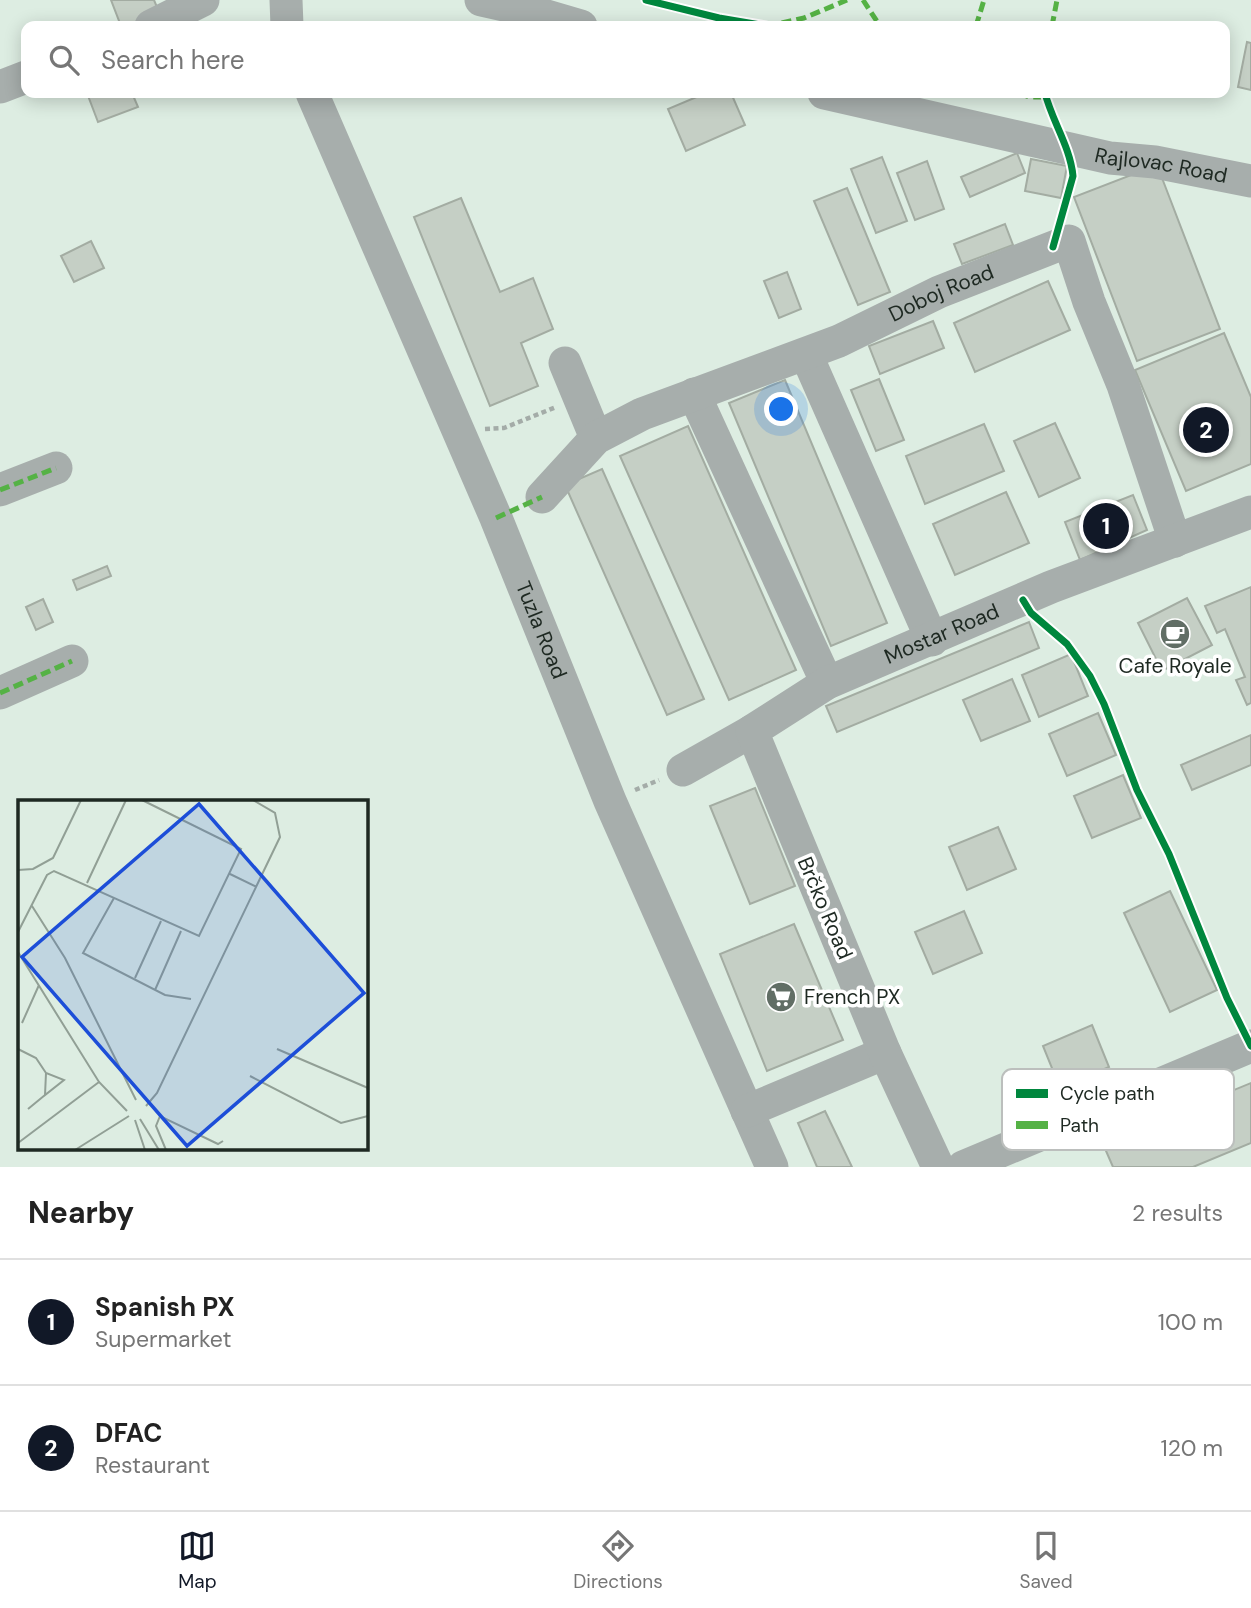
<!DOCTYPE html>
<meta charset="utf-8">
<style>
:root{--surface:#fff;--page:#f2f2f2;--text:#222;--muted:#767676;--line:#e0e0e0;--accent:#111827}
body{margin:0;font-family:"DM Sans",sans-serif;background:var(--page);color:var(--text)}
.you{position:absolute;left:782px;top:410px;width:24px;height:24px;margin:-18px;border:5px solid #fff;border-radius:50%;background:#1a73e8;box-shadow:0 0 0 10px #1a73e833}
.badge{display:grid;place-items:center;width:46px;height:46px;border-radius:50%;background:var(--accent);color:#fff;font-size:23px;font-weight:700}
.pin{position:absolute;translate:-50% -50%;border:4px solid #fff;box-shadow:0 2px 7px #0006}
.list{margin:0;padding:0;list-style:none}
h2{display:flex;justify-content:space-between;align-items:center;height:91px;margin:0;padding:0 28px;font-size:30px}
h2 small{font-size:23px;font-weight:400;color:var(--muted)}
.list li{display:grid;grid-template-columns:46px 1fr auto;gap:21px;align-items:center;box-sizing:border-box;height:126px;padding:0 28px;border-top:2px solid var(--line)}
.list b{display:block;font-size:26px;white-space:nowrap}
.list p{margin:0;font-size:23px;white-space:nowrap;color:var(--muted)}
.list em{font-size:23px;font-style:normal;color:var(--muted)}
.icon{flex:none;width:38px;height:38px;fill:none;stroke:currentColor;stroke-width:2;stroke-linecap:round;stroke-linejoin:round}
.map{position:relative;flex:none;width:1251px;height:1167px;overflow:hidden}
.search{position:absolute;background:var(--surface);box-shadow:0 4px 18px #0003;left:21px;right:21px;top:21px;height:77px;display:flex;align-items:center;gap:18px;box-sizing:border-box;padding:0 24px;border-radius:14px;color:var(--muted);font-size:26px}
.sheet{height:343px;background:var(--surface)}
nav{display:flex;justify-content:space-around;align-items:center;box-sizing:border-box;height:98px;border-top:2px solid var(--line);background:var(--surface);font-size:19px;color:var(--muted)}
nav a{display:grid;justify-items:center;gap:4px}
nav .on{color:var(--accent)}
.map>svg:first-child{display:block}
.building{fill:#c5cfc5;stroke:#a3aca2;stroke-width:2}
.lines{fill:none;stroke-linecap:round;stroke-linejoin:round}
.path{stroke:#a4aca8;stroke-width:4.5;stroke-dasharray:5 3.5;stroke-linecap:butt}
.minor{stroke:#a7aeac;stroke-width:33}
.quiet{stroke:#55b245;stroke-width:5;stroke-dasharray:10 5;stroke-linecap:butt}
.cycleway-casing{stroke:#fff;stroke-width:11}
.cycleway{stroke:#00873e;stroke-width:7}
.labels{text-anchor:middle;stroke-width:7;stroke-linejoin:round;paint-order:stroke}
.street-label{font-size:21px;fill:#1e2922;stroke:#fff}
.poi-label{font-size:21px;fill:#1e2922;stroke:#fff}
.inset-road{fill:none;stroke:#919f95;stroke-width:2}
.view{fill:#1d4ed8;fill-opacity:0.15;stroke:#1d4ed8;stroke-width:3.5}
.inset-edge{fill:none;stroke:#1e2922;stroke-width:3.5}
.key{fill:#fff;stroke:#bcbfbd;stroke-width:2}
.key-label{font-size:19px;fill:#1e2922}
</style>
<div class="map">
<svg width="1251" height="1167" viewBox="0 0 1251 1167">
<rect width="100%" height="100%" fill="#ddede2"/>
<g class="building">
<polygon points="111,0 154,0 159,12 127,26 121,26"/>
<polygon points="1247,42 1251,43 1251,90 1238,87"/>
<polygon points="87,93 132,93 138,107 98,122"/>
<polygon points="706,93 731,93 745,125 686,151 668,109"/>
<polygon points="1017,153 1025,173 970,197 961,177"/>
<polygon points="882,157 907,221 876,233 851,169"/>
<polygon points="1031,159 1067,166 1061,198 1025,191"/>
<polygon points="927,161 944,209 915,220 897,173"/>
<polygon points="1157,165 1220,329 1137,361 1074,197"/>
<polygon points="847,188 890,292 858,305 814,201"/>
<polygon points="461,198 500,292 533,278 553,329 521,343 538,386 490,406 414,217"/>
<polygon points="1005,224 1013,245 962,264 954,244"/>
<polygon points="91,241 104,268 74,282 61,256"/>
<polygon points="787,272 801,309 779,318 764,281"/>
<polygon points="1048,281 1070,330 975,372 954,323"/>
<polygon points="933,321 944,348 880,374 869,346"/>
<polygon points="1224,333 1251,397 1251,464 1186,491 1135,370"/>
<polygon points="879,379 904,440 876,451 851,390"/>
<polygon points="785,380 887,623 831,646 729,403"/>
<polygon points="1055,423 1080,478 1039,497 1014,441"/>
<polygon points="984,424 1004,471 925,504 906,456"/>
<polygon points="688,426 796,670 729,700 620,456"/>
<polygon points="602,469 704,699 667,715 565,485"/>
<polygon points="1006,492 1029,543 955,575 933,524"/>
<polygon points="1133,495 1147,530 1080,560 1065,522"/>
<polygon points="107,566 111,576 77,590 73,580"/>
<polygon points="1251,587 1251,703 1247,705 1236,680 1245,677 1225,629 1217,633 1205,606"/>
<polygon points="1187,598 1212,645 1162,671 1138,623"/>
<polygon points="43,599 53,622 36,630 26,607"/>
<polygon points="1029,622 1039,648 837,732 826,706"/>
<polygon points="1071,654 1088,696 1039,717 1022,675"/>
<polygon points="1012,679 1030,721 981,741 963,700"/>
<polygon points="1098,713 1116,755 1067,776 1049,734"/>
<polygon points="1251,735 1251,765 1192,790 1181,765"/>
<polygon points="1123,775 1141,818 1092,838 1074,796"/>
<polygon points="755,788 795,886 750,904 710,806"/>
<polygon points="998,827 1016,869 967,890 949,847"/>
<polygon points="1170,891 1217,990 1170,1012 1124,913"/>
<polygon points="964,911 982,953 933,974 915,932"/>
<polygon points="794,924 843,1040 767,1071 720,954"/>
<polygon points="1092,1025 1109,1067 1060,1088 1043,1046"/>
<polygon points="1251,1083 1251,1143 1193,1167 1113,1167 1103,1144"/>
<polygon points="825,1111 852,1167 817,1167 798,1123"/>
</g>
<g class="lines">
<g class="path">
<polyline points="485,429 504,428 556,407"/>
<polyline points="635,790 659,780"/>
</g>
<g class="minor">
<polyline points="286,0 287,26"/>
<polyline points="481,0 526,10 581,26"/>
<polyline points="151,26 203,0"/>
<polyline points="0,87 26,77"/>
<path id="s1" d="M312 93 496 518 610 801 772 1167"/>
<path id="s2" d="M824 93 1110 158 1155 162 1251 181"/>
<polyline points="806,354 932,640"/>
<polyline points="565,363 596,438"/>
<polyline points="694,394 827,683"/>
<polyline points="0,490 56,468"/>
<path id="s3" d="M542 497 596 438 642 414 839 341 939 292 1069 241 1089 302 1123 385 1175 541"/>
<polyline points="0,693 72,661"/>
<polyline points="683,770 752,731"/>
<polyline points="747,1111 885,1053"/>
<path id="s4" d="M938 1167 885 1053 752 731 827 683 1051 587 1251 512"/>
<polyline points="963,1167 1251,1046"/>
</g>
<g class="quiet">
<polyline points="863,0 880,26"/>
<polyline points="767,26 804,18 847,0"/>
<polyline points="976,26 984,0"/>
<polyline points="1052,26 1057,0"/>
<polyline points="1019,93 1029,97 1046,97"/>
<polyline points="0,490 56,468"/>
<polyline points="496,518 542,497"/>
<polyline points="0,693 72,661"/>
</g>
<g class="cycleway-casing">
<g id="cycleway">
<polyline points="646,0 719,18 766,26"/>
<path d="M1045 93C1052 121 1070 146 1073 176L1053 247"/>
<polyline points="1023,600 1031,613 1067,644 1090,676 1104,704 1137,790 1169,854 1227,998 1251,1046"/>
</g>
</g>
<use href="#cycleway" class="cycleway"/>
</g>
<defs>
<g id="cafe-disc" transform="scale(1.575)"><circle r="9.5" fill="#616e65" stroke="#fff"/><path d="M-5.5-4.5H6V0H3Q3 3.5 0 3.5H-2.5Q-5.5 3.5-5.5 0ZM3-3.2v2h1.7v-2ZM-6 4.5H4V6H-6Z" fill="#fff"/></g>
<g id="supermarket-disc" transform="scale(1.575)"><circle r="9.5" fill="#616e65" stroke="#fff"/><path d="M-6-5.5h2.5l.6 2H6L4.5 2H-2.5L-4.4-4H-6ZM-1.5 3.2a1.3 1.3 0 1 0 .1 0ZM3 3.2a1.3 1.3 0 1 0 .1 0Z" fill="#fff"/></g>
</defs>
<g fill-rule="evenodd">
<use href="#cafe-disc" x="1175" y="634"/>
<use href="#supermarket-disc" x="781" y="997"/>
</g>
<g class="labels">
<g class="street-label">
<text dy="7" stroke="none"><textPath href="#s2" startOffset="345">Rajlovac Road</textPath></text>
<text dy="7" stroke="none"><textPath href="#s3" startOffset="455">Doboj Road</textPath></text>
<text dy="7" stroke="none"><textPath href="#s1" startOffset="584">Tuzla Road</textPath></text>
<text dy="7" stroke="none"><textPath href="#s4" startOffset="688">Mostar Road</textPath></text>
<text transform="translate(825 908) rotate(67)" y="7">Brčko Road</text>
</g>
<g class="poi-label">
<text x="1175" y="673">Cafe Royale</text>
<text x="804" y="1004" text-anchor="start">French PX</text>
</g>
</g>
<g transform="translate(18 800)">
<rect width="350" height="350" fill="#ddede2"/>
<path class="inset-road" d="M0 70 15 69 35 58 63 0M212 74 239 87M69 83 108 0M96 98 65 153 147 195 173 199M14 106 47 158 118 300M0 132 29 75 36 71 181 136 223 49 124 0M0 152 81 282 109 311M117 178 143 121M137 190 163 131M4 223 21 185M0 249 18 258 28 273 46 280 27 295 28 273M259 249 350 288M232 276 323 323 350 316M128 306 139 293 262 37 257 13 235 0M10 309 27 295M122 319 141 350M117 320 127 350M0 343 81 282M57 350 111 316M148 350 138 326 142 316 200 344 205 341"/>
<path class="view" d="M181 4 346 193 169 346 4 157Z"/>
<rect width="350" height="350" class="inset-edge"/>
</g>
<rect x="1002" y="1069" width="232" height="81" rx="10" class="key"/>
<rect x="1016" y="1089" width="32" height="9" fill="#00873e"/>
<rect x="1016" y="1121" width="32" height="8" fill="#55b245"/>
<g class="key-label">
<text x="1060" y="1100">Cycle path</text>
<text x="1060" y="1132">Path</text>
</g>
</svg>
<div class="you"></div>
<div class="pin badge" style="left:1106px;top:526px">1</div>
<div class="pin badge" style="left:1206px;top:430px">2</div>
<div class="search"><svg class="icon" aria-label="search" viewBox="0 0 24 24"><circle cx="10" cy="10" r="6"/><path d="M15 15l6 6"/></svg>Search here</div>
</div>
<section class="sheet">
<h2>Nearby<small>2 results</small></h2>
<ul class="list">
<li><span class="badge">1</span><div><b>Spanish PX</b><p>Supermarket</p></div><em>100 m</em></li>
<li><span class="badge">2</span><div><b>DFAC</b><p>Restaurant</p></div><em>120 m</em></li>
</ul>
</section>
<nav>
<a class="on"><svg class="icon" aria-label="map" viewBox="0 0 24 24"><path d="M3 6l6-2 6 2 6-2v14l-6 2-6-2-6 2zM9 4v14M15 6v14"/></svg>Map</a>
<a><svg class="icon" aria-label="directions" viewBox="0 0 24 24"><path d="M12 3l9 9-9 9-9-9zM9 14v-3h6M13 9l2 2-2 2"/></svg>Directions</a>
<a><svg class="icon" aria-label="saved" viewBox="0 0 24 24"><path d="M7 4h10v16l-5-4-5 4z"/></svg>Saved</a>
</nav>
